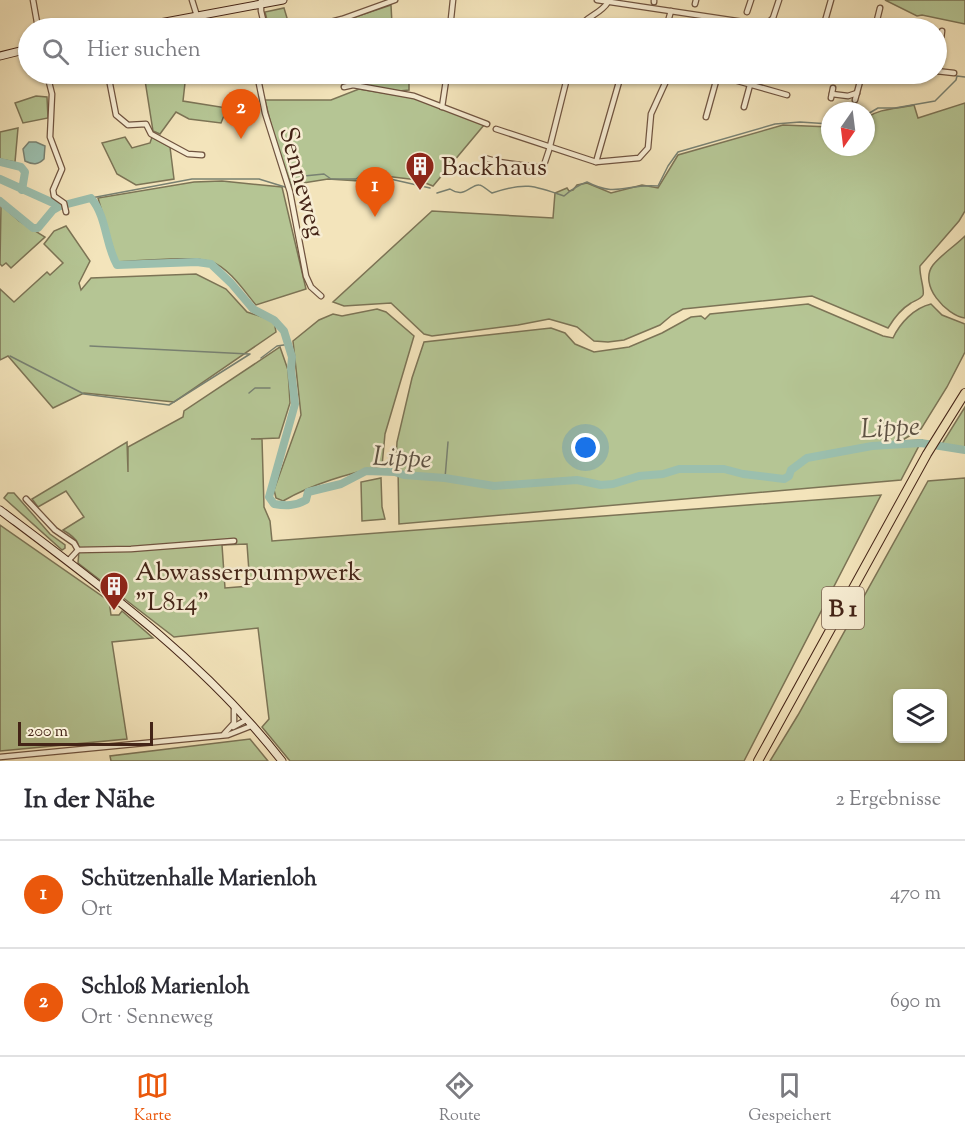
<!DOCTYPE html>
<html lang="de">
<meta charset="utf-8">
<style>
:root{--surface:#fff;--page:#f2f2f3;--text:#2b2b33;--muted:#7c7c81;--line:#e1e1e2;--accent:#ea580c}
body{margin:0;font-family:"Sorts Mill Goudy",serif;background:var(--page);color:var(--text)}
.controls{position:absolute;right:18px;bottom:18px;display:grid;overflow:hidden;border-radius:9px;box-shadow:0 2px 4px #0004}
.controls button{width:54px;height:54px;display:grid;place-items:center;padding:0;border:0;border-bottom:2px solid var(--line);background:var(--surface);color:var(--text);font:30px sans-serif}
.compass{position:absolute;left:821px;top:102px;width:54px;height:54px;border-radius:50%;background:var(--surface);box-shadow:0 2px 4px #0004;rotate:194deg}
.scale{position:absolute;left:18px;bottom:15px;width:135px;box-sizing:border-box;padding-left:6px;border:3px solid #442417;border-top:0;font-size:16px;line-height:21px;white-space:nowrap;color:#442417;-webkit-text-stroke:4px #f7edd3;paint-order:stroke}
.you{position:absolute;left:586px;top:448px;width:21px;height:21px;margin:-15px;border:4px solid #fff;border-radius:50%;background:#1a73e8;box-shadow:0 0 0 9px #1a73e833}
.badge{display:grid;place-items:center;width:39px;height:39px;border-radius:50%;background:var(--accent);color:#fff;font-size:20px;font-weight:700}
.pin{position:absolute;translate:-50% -50px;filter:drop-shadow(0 2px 3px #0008)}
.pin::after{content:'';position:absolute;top:32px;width:21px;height:18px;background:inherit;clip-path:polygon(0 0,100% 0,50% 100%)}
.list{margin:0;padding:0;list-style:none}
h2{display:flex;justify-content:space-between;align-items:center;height:78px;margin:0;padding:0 24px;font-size:26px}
h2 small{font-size:20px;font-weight:400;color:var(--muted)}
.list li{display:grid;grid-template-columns:39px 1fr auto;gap:18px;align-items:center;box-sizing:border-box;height:108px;padding:0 24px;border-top:2px solid var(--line)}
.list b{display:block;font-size:22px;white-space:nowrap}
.list p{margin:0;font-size:20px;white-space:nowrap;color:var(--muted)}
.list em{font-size:20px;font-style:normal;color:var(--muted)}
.icon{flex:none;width:33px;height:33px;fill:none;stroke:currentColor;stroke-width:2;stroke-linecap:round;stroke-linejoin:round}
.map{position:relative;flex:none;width:965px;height:761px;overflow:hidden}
.search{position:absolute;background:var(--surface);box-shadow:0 2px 4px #0004;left:18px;right:18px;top:18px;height:66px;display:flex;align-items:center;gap:15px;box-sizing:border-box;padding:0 21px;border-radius:33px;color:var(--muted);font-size:22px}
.sheet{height:294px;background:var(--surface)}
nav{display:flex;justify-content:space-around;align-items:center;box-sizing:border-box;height:84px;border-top:2px solid var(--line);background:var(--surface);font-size:16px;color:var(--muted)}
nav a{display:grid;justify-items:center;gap:3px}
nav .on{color:var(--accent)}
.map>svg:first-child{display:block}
.green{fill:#b5c594;stroke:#7c7456;stroke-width:1.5;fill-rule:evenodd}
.water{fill:#9bbfae;stroke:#788172;stroke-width:1.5}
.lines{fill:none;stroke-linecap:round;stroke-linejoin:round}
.stream{stroke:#788172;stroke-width:1.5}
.river{stroke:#9bbfae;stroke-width:8}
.street-casing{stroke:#705440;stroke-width:7}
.secondary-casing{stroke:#442417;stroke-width:9}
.highway-casing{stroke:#442417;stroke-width:10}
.street{stroke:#f7edd3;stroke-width:4.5}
.secondary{stroke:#f7edd3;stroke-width:7}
.highway{stroke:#f3e4bb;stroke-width:8}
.labels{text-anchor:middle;stroke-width:5;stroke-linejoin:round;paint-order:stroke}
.shield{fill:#f7edd3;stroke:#7a604f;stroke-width:1.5}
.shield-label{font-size:24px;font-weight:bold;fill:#442417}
.poi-label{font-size:26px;fill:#442417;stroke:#f7edd3;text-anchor:start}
.street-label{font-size:26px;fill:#442417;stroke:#f7edd3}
.water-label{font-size:27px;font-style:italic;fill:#5e5244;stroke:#f7edd3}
</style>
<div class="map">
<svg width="965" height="761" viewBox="0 0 965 761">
<rect width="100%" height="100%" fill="#f3e4bb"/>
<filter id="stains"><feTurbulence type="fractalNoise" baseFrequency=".00333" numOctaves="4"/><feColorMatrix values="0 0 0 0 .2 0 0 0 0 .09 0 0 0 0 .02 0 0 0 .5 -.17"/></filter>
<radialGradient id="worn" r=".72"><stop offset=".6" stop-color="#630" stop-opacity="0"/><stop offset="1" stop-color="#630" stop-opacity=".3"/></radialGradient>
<g class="green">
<polygon points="885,0 965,0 965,24 922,15 917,16"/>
<polygon points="391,5 392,24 408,23 408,28 340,28 340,22"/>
<polygon points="284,8 290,28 269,28 265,12"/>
<polygon points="144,74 186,74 183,101 227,108 221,123 189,119 176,112 160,134 153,131"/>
<polygon points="345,74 409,74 409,90 399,91 346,82"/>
<polygon points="359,89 414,98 484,125 433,186 418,180 368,174 359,181 328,179 291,185 274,137 265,100 331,100"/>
<polygon points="36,96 47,97 48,118 23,123 15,103"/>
<path d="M965 103V211L959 221 920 266C919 275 925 290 923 295 921 299 914 301 911 303 901 309 894 318 888 328L812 296 683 309 672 315 660 325 624 340 608 342 594 341 577 327 549 319 518 325 432 336 424 334 391 303 344 306 333 302 432 211 553 218 555 193 567 188 569 191 573 190 577 185 587 183 611 193 642 185 658 188 678 155 783 125 830 127V147H866V118C880 108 897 109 914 105L918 118Z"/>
<polygon points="18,128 15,162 0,159 0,132"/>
<polygon points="125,137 132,148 150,143 152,137 170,147 174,179 136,185 117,174 102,143"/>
<path d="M222 181 282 187 306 289 256 305C245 292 229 268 212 262 194 255 140 261 117 262L98 198 194 182Z"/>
<polygon points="1,205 19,221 45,237 11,268 6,263 2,266 0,264"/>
<polygon points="66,226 90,261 79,283 81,290 91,278 196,274 226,289 247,312 274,321 276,332 174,402 84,393 53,408 8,356 0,360 0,289 14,302 47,272 50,275 63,263 44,244 54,231"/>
<path d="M965 236V318C946 315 918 285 933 265 942 254 955 246 965 236Z"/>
<path d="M808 304 883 336 893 338C900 323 914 308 931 304L942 315 965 324V352L947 387 921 429 901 441 922 440 901 480 399 524 398 468H400L396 461 397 442 412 378 424 342 551 328 565 333 575 344 594 352 629 347 662 333 691 317 701 316 705 319 710 314Z"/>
<path d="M377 309 386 312 414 336 385 434 382 466C348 474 314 483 283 501L276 498 274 490 301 415 293 341 319 320 333 314 342 316Z"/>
<path d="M280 347 288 370 290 403 279 438 251 439H262L264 507 270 521 272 541 881 495 744 761H290L262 727 269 719 258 628 174 637 78 563C80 544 80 540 63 530L84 517 66 491 38 507 32 499 127 442 128 472V447L183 417 184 411ZM247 544 250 586 225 588 222 545Z"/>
<polygon points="965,407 965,449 940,447"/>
<polygon points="381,478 382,507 385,519 362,521 361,482"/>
<path d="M965 478V761H770L798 715 928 481ZM898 694H942V738H898Z"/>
<polygon points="8,493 14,493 50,534 65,545 65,548 62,550 4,498"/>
<polygon points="0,525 109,601 111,615 119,615 122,611 153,638 112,642 127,739 0,751"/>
<polygon points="250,739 268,761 111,761 110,756"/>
</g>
<path class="water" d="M29 142H36L45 146 44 159C38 165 33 165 25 161L23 149Z"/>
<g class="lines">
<g class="stream">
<polyline points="866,115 878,108 895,108 935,101 956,80 957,76 965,77"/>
<polyline points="290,186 296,185 304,176 324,174 331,179 356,179 364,173 430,188"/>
<path d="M437 193 450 189C465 199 471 184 479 185 483 185 488 191 492 193 525 182 533 185 564 196 571 190 578 185 587 182 617 198 627 183 658 186L668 166 678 152 775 124 800 122 830 124"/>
<polyline points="91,198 192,179 259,179 285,187"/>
<polyline points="90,346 249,354"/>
<polyline points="10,356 84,394 169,405 250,354"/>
<polyline points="261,358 277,346 290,344"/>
<polyline points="249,393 255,388 270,388"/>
<polyline points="445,478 448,442"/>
</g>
<g class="river">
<polyline points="0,162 21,167 25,172 22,190"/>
<path d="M0 179 60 206 91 198C107 217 105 244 117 265L197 262 211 264 231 283 253 309 274 320 284 331 292 357 291 369 295 404 269 497 274 504C286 506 295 506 306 500L308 492 341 484 366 471 395 472 404 475 445 478 494 486 577 480 601 485 613 484 639 476 663 474 679 469H724L743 474 784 479 789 476 791 470 807 458 872 446 921 443 965 450"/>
<polyline points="0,201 33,228 38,228 53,210 60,206"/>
</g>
<g class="street-casing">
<g id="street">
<polyline points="33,0 38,28"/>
<polyline points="192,0 197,16"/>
<polyline points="261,0 261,11 265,28"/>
<polyline points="597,0 757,24 767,24 773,28"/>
<polyline points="654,2 654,0"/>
<polyline points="695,4 696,0"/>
<polyline points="747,12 751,0"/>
<polyline points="767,24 773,18 779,0"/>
<polyline points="308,28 342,19 395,0"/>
<polyline points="450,28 453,0"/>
<path d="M579 28C586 16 601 14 608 2"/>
<polyline points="637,28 638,25 655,28"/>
<polyline points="666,28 671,11"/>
<polyline points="823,28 831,0"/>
<polyline points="875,28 880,8"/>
<polyline points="936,71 954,73"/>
<polyline points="937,71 942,31"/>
<polyline points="47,74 52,94 50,137 62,169 53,190 54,196 64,203 66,212"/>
<polyline points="108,74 116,115 128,125 146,124 151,134 188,154 202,155"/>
<polyline points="257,74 265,113 290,192 306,276 311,287 321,296"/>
<polyline points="698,74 727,78 787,95"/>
<polyline points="344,87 353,85 414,96 487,124"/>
<polyline points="832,94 848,96 857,93"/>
<polyline points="831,98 833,88"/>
<polyline points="855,100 862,74"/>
<polyline points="442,107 447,74"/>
<polyline points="744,107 750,85"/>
<polyline points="706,117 718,74"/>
<polyline points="496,129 596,162 639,158 648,148 651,114 667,79 673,74"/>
<polyline points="485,158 499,162 543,168 549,150 568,74"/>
<polyline points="596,162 619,82 618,74"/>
<polyline points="26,499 55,530 74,543 78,550"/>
<polyline points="68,561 78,550 131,549 234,541"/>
<polyline points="233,727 246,720"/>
<polyline points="224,734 234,723 234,708"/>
<polyline points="0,757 228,735 251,726"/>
</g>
</g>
<g class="secondary-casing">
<g id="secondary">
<polyline points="133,28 283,0"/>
<polyline points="0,56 28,49"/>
<path d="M0 510C101 586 204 661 282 761"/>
</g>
</g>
<g class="highway-casing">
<polyline id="highway" points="758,761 927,454 965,393"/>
</g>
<use href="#street" class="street"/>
<use href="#secondary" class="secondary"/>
<use href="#highway" class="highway"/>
</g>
<defs>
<g id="building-pin" transform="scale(1.5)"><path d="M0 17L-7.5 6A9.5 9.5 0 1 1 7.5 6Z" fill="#8f2418" stroke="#f7edd3"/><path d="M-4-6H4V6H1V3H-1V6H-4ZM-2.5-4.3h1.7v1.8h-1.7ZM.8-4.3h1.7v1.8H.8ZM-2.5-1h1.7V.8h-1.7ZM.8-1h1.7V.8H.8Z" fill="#fff"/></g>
</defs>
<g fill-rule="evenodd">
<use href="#building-pin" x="420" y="166"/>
<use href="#building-pin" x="114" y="586"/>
</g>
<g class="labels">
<rect class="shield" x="822" y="587" width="42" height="42" rx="4.5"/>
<g class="shield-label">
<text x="843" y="616">B 1</text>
</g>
<g class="poi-label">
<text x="441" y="175">Backhaus</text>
<text x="135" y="580">Abwasserpumpwerk<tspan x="135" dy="30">"L814"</tspan></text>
</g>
<g class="street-label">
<text transform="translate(303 182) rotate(75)" y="9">Senneweg</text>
</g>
<g class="water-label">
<text transform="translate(890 427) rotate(-3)" y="9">Lippe</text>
<text transform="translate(402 457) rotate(3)" y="9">Lippe</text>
</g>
</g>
<rect width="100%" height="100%" filter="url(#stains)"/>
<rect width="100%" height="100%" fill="url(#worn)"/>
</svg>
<div class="controls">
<button><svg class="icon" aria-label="layers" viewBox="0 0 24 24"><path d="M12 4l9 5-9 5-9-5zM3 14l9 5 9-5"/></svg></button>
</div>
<svg class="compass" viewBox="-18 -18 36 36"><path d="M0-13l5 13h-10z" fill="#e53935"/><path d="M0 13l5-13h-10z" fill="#7c7c81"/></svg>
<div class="scale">200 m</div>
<div class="you"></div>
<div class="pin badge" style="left:375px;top:217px">1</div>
<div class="pin badge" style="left:241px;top:139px">2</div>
<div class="search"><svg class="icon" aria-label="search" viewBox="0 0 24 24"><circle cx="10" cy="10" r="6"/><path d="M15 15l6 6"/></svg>Hier suchen</div>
</div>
<section class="sheet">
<h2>In der Nähe<small>2 Ergebnisse</small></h2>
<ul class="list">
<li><span class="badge">1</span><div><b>Schützenhalle Marienloh</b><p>Ort</p></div><em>470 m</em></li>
<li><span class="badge">2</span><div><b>Schloß Marienloh</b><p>Ort · Senneweg</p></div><em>690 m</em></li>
</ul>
</section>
<nav>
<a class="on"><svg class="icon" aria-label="map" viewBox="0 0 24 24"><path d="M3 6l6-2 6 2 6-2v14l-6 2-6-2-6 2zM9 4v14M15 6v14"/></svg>Karte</a>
<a><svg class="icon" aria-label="directions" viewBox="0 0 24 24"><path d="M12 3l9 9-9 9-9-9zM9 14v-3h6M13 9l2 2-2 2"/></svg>Route</a>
<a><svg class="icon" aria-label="saved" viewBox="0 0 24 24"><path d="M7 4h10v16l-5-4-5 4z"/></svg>Gespeichert</a>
</nav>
